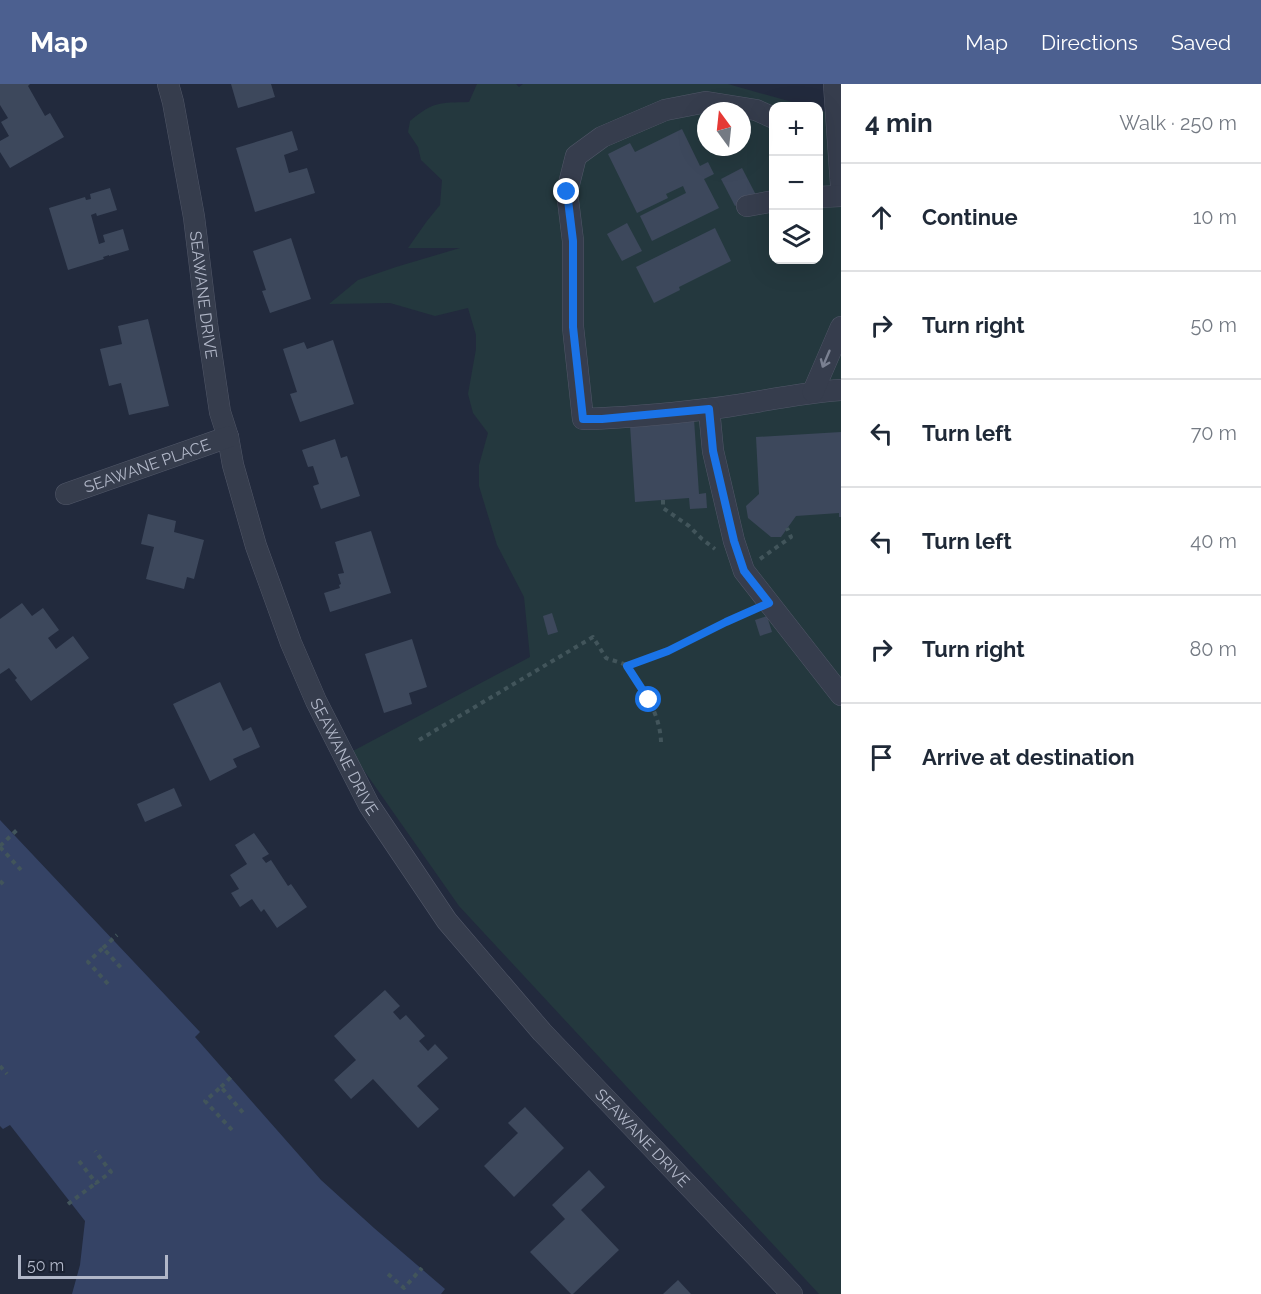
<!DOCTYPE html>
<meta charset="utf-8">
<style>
:root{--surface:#fff;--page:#f6f6f7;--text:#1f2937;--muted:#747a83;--line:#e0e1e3;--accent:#4c6090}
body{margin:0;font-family:Raleway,sans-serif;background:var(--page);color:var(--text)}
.controls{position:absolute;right:18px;top:18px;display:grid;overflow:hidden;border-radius:12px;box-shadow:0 6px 24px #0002}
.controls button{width:54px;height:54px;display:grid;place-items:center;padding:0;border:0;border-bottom:2px solid var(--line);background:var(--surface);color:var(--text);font:30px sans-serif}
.compass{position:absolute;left:697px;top:18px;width:54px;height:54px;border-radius:50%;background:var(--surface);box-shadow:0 6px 24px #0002;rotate:345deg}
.scale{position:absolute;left:18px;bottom:15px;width:150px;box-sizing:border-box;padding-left:6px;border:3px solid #b1b7c8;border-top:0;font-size:16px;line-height:21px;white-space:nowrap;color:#b1b7c8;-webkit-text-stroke:4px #1b2232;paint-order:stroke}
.stop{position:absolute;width:18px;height:18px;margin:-14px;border:4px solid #1a73e8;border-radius:50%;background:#fff}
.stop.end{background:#1a73e8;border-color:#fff;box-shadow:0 2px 6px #0008}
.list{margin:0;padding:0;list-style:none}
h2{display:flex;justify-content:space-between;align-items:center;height:78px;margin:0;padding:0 24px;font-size:26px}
h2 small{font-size:20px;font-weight:400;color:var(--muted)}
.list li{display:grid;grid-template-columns:39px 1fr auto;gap:18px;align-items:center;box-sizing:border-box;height:108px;padding:0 24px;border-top:2px solid var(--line)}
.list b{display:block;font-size:22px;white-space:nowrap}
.list em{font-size:20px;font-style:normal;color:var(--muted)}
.icon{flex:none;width:33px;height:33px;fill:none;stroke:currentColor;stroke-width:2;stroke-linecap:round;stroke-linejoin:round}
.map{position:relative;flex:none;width:841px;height:1210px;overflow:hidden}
header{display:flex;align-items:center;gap:36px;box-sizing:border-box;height:84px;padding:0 30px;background:var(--accent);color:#fff}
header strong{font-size:28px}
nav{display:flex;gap:33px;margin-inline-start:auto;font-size:21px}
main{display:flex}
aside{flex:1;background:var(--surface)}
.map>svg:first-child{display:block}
.green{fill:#24383e;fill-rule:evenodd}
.water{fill:#354365}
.building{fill:#3d485c}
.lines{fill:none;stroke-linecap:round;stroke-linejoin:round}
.minor-casing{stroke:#515768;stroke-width:22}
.path{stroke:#42555b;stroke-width:4;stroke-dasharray:4.5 4.5;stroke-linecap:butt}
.minor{stroke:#363d4d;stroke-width:21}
.oneway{stroke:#7a8091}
.route{stroke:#1a73e8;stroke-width:8}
.labels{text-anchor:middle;stroke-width:4.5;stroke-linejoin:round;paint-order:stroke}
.street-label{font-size:16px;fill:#b1b7c8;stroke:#1b2232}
</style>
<header>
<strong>Map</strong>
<nav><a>Map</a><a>Directions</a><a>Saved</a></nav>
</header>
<main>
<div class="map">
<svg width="841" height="1210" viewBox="0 0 841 1210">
<rect width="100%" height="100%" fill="#222a3d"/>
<path class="green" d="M477 0H516L519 3 523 0H728L806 22H774V176H818L819 26 836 31 841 75V1210H819L459 822 351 668 530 573 524 513 497 461 479 402V381L488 349 473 329 468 310 476 265V251L468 224 435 232 390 219 329 220 358 196 396 183 460 164H408L427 137 440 121 442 96 421 76 418 63 408 48 410 37C434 17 439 19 469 18ZM706 27H742V63H706Z"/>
<polygon class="water" points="0,736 200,948 195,953 321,1096 374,1144 445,1205 441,1210 72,1210 80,1181 85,1137 10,1041 3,1045 0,1042"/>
<g class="building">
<polygon points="0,0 30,0 28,2 45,32 50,29 64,53 10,84 0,68 0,57 9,52 1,38 8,34 0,21"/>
<polygon points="231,0 271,0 275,13 238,24"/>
<polygon points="682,45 700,82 708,78 714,90 704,95 719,124 652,157 640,132 686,109 683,102 666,110 668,114 637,129 608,70 630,59 635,68"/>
<polygon points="292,47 298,66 284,71 289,89 307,84 315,109 255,128 236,64"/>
<polygon points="742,84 756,111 735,122 721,95"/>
<polygon points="110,104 117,126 97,132 96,129 91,131 99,160 105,158 103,151 123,145 129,166 109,172 109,171 103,173 104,175 68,186 49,124 85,113 86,116 91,115 90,110"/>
<polygon points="627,139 642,167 622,177 607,150"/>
<polygon points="715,144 731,177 679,203 680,206 654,219 636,183"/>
<polygon points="291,154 311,215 270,229 262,207 266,206 253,167"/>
<polygon points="148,235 169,322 129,331 121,299 109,302 100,265 122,260 118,242"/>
<polygon points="333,256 354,320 300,338 290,310 297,308 283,265 304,258 307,265"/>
<polygon points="694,335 699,410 706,409 707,424 690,425 689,414 635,418 630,341"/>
<polygon points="841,348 841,433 839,433 839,429 796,432 781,453 771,453 748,434 746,422 759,410 756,353"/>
<polygon points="335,355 341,374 347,372 360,412 321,425 313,402 319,400 313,382 308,383 302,366"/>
<polygon points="148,430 176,437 174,448 204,456 194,495 187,493 184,505 146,495 154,463 141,460"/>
<polygon points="371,447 391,509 330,528 324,509 340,504 339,501 341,500 338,490 344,489 335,458"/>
<polygon points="22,519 32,532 43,524 59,546 48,554 56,565 73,552 89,574 31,617 15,596 17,594 9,584 0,590 0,535"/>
<polygon points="552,529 558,548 548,551 543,532"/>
<polygon points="767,532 772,548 760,552 755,536"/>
<polygon points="412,555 427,603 409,609 412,620 384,629 365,570"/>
<polygon points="220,598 243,647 251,643 260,663 233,675 237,683 210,697 173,620"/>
<polygon points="174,704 182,722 145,738 137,720"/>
<polygon points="254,749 269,770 262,774 266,779 271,776 288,802 291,800 307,823 277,844 264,825 261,828 252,815 240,823 231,809 239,805 230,791 247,780 235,761"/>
<polygon points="385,906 400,922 393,928 400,936 406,931 425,952 419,957 428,967 435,960 448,974 417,1002 439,1025 418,1044 373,995 351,1015 334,996 356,976 334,952"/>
<polygon points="525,1023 564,1064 514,1113 484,1082 518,1049 508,1039"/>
<polygon points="589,1086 605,1103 581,1126 619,1166 573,1210 571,1210 530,1168 565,1135 552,1121"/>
<polygon points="678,1196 691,1210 663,1210"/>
</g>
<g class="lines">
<g class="minor-casing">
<g id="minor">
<path id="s1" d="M168 0 173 18 194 133 207 240 220 328 228 353 233 381 256 462 291 559 316 617 369 721 447 837 542 948 792 1210"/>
<polyline points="834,0 841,101"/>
<path d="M774 34 756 26 706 18 665 26 602 53 576 72 567 108 573 157V243L583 335C624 334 666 330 708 325 752 320 796 309 841 306"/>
<polyline points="818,113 841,112"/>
<polyline points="747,122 774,117"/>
<polyline points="813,308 841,243"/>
<polyline points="709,325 713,367 734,457 744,487 841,611"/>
<path id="s2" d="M66 410 228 353"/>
</g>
</g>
<g class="path">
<polyline points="663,416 663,424 689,442 702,455 715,465"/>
<polyline points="760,475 791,453 787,444"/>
<path d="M627 581C642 605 660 628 661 658"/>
<polyline points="419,656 593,553 606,574 627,581 668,567 726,538 752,527"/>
<polyline points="0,762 17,746"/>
<polyline points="0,763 21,786"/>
<polyline points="0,797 5,802"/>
<polyline points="103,864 117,851"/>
<polyline points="108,900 88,878 103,864 122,885"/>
<polyline points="0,982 7,990"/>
<polyline points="221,1003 233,991"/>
<polyline points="232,1046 205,1017 221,1003 245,1031"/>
<polyline points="79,1077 96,1099 111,1088 95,1067"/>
<polyline points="68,1120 96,1099"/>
<polyline points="388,1190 404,1204 422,1184"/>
</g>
<use href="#minor" class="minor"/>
</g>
<defs><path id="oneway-shaft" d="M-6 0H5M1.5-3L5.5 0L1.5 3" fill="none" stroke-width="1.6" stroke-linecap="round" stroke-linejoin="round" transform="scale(1.5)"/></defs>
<use class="oneway" href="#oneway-shaft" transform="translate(826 275) rotate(113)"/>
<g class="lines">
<polyline class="route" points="567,108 573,157 573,243 583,335 602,335 709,325 713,367 734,457 744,487 769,519 726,538 668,567 627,582 649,616"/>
</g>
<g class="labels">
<g class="street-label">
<text dy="6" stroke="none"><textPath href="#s1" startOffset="214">SEAWANE DRIVE</textPath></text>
<text dy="6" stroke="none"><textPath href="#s2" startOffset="86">SEAWANE PLACE</textPath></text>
<text dy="6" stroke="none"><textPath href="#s1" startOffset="700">SEAWANE DRIVE</textPath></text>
<text dy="6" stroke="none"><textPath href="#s1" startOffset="1186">SEAWANE DRIVE</textPath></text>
</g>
</g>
</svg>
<div class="controls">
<button>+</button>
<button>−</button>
<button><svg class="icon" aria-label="layers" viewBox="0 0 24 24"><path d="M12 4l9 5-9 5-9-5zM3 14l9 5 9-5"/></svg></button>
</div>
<svg class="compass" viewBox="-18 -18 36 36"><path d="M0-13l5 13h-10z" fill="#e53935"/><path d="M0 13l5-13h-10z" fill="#747a83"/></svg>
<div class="scale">50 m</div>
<div class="stop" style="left:649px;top:616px"></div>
<div class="stop end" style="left:567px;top:108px"></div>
</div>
<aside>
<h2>4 min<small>Walk · 250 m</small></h2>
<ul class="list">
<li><svg class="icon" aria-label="ahead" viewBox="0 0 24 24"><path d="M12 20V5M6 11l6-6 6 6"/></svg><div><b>Continue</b></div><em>10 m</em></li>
<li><svg class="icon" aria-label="right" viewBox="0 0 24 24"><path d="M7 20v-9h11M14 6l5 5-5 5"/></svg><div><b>Turn right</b></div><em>50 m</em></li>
<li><svg class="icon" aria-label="left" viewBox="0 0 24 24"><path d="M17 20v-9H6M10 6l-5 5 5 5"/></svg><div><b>Turn left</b></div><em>70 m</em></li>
<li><svg class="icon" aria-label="left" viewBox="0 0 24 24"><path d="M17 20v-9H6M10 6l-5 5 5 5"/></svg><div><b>Turn left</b></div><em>40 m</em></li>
<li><svg class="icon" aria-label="right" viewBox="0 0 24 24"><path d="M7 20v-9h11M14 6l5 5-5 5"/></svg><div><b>Turn right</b></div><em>80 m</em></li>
<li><svg class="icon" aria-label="arrive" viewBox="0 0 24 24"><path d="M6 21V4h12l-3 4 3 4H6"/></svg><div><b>Arrive at destination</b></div></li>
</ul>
</aside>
</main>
